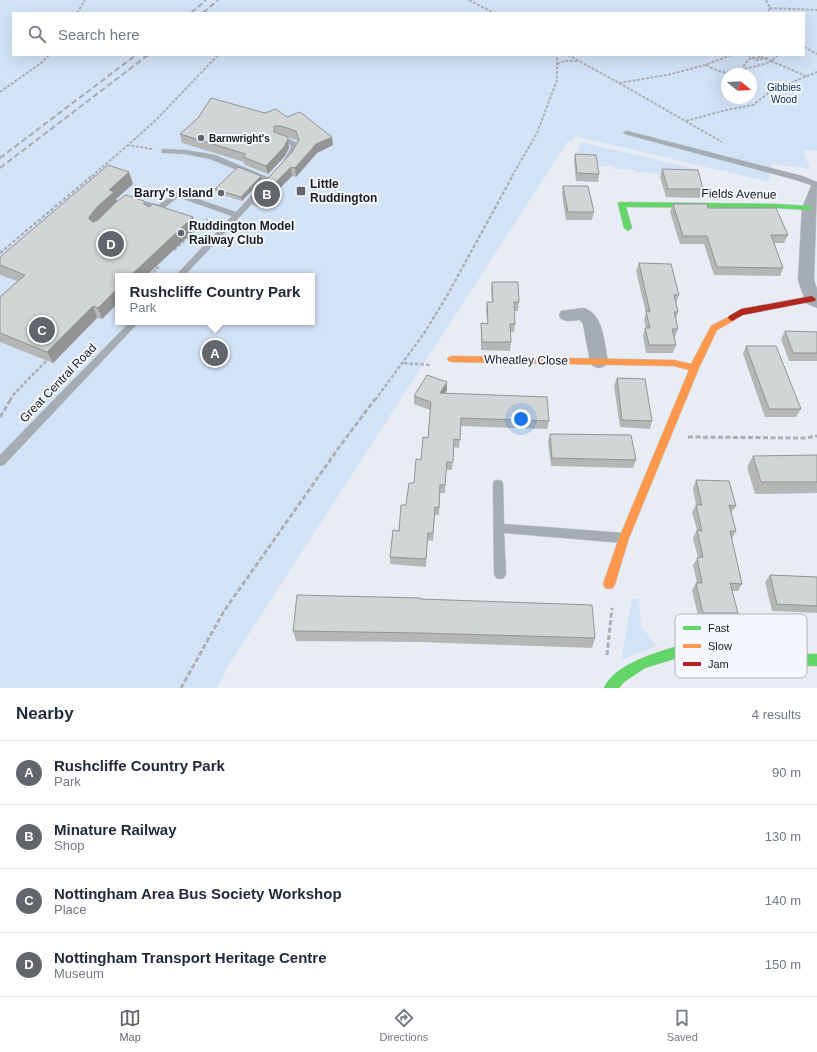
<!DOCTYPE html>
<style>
:root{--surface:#fff;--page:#f6f6f7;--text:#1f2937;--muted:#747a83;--line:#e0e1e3;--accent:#62666c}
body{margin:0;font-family:Helvetica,sans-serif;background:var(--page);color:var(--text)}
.compass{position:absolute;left:721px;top:68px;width:36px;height:36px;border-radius:50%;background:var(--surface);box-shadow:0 4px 16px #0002;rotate:108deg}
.you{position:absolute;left:521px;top:419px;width:14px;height:14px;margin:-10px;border:3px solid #fff;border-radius:50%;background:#1a73e8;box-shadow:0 0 0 6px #1a73e833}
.badge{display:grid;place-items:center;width:26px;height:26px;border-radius:50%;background:var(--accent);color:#fff;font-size:13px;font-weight:700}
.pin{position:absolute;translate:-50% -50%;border:2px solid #fff;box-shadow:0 1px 4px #0006}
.popup{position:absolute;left:115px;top:273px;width:200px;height:52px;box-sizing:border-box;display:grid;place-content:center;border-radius:0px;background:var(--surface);filter:drop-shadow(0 1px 3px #0005);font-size:13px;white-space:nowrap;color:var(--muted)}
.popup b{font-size:15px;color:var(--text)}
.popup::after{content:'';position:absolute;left:50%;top:100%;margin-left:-8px;border:8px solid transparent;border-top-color:var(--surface)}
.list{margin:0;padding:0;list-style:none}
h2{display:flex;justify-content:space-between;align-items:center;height:52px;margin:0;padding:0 16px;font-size:17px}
h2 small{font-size:13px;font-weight:400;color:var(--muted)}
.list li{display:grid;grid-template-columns:26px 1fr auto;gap:12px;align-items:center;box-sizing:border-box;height:64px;padding:0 16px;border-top:1px solid var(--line)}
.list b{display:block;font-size:15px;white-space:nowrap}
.list p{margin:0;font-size:13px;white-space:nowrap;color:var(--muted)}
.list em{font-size:13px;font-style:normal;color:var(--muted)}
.icon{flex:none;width:22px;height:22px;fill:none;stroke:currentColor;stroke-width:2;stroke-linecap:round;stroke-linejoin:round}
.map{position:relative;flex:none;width:817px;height:688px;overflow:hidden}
.search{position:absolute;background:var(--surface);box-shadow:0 4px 16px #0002;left:12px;right:12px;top:12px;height:44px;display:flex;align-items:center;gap:10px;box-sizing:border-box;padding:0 14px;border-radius:0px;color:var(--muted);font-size:15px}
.sheet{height:308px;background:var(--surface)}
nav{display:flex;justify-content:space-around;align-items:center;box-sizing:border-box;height:56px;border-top:1px solid var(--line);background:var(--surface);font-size:11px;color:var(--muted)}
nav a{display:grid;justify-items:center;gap:2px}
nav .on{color:var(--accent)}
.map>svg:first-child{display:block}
.green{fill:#d3e3f7;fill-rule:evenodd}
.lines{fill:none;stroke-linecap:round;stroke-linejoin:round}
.lane-casing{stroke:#c3c8cd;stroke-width:1}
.street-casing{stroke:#c3c8cd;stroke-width:1}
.fast-casing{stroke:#c3c8cd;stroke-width:1}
.slow-casing{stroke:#c3c8cd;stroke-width:1}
.jam-casing{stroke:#c3c8cd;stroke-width:1}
.path-far2{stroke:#abb1b6;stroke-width:2;stroke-dasharray:3 1.5;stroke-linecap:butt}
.path-far1{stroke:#abb1b6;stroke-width:2.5;stroke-dasharray:3.5 2;stroke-linecap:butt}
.path{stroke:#abb1b6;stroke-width:3;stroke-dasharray:5 2.5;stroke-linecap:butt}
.lane{fill:#a6acb3;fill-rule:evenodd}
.street{fill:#a6acb3;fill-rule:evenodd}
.fast{fill:#63d668;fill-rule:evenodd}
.slow{fill:#ff974d;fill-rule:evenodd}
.jam{fill:#b3261e;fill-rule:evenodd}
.rail{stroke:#a6abb0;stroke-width:2;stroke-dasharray:6 3;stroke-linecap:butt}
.wall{fill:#b5b7b7}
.shaded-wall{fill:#939595}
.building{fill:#d2d5d5;stroke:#939595}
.poi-dot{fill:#62666c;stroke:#f4f8fe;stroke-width:1.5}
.labels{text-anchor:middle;stroke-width:4;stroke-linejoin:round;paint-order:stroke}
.far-park-label{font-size:10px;fill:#002a56;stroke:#f4f8fe}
.far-poi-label{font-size:10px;font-weight:bold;fill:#1a1e23;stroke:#f4f8fe;text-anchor:start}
.poi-label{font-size:12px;font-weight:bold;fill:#1a1e23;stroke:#f4f8fe;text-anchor:start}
.street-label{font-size:12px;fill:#1a1e23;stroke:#f4f8fe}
.key{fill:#f4f8fe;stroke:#b3b7bc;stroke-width:1}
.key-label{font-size:11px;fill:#1a1e23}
</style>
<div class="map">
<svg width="817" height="688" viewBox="0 0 817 688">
<rect width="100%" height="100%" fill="#e7edf3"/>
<g class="green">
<path d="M0 0H817V151L803 150 810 169 772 164 769 182 575 136 572 141H568L228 666 217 688H0ZM13 13H804V55H13ZM727 74H751V98H727ZM118 276H312V322H118Z"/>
<polygon points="581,142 695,169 695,178 655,174 655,173 635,172 635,170 614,169 614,166 595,166 574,162"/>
<polygon points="632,598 639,599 641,626 657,646 621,660"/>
</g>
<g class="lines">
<g class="lane-casing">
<g id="lane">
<polygon points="627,131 802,176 817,182 817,187 796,180 625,134 623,133"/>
<polygon points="276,136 282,136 297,143 299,148 291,162 288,162 284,160 291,148 290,144 276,140"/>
<polygon points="162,149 185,150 215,155 274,180 273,182 267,182 210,159 185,154 165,153 162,153"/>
<polygon points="258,188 264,188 265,190 184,276 175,276 232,216 178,197 153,217 149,214 154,209 130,203 129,201 130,199 135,199 159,205 177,192 236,212"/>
<polygon points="130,322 139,322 4,465 0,466 0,455"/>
<polygon points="498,480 502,481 503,484 504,524 623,533 627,535 628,538 627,541 623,543 504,533 506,574 504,578 500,579 496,578 494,574 493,484 494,481"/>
</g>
</g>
<g class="street-casing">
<g id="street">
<polygon points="817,183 814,280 817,289 817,308 806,303 798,280 802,208 812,184"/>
<path d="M584 308C604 314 604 344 608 361L605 366 599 368 593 366 590 361 583 324 580 320 567 321 561 319 559 315 561 311Z"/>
</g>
</g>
<g class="fast-casing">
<g id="fast">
<polygon points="619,202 776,204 809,206 813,208 809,210 776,208 626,207 632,228 628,231 624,228 618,204"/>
<path d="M687 643 762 653 817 654V666L762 665 687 655 645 668 624 682 619 688H604C615 662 663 651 687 643Z"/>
</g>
</g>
<g class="slow-casing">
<polygon id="slow" points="732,315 736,318 735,320 717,330 699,368 629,538 615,584 613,588 609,589 605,588 603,584 619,538 689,370 674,366 452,362 449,361 447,359 449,357 452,356 674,360 691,364 711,326"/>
</g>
<g class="jam-casing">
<polygon id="jam" points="812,296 816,299 815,301 743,315 732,321 728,318 729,316 741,309"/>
</g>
<g class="path-far2">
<polyline points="469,0 494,13"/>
<polyline points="766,0 770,8 767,13"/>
<polyline points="770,8 817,10"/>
<polyline points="77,13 85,0"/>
<polyline points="804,47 817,54"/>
<polyline points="568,55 619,83 667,75 705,65 731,55"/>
<polyline points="748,55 757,60 767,58 767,55"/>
<polyline points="778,55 771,61 806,76"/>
<polyline points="557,64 565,61 577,61"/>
<path d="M706 65C716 71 731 77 741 69 744 67 746 62 749 59L760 57 761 55"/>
<polyline points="740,70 765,64 771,61 761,57"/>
<polyline points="619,83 722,142"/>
<polyline points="0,92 41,63 49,55"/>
<polyline points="686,121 726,110 753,105 772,90 817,72"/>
<polyline points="152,149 128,145 155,121 218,55"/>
<polyline points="92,176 128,145"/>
<polyline points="512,176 537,133 557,80 557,55"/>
</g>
<g class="path-far1">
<polyline points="174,250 207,219"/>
<polyline points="0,253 93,175"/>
<polyline points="149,276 158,268 153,266"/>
<polyline points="404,363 431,365"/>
<polyline points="10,400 14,394 46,361"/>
<polyline points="375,400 425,332 448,294 513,175"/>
</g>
<g class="path">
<polyline points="0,417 11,399"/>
<polyline points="688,437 805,438 817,436"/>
<polyline points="607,655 612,608"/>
<polyline points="181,688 224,611 340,446 375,399"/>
</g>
<use href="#lane" class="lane"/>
<use href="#street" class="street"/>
<use href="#fast" class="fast"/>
<use href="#slow" class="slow"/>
<use href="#jam" class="jam"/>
<g class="rail">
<polyline points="191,13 206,0"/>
<polyline points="203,13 218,0"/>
<polyline points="0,158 136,55"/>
<polyline points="0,168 148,55"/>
</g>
</g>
<g class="wall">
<polygon points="265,113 287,117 333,145 317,153 296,177 292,176 275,193 273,192 258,207 253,205 252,196 292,152 298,143 296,140 281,135 288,139 289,148 285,156 268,174 245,165 244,162 182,143 180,134"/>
<polygon points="575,154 599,174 598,182 576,181 574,162"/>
<polygon points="662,169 703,189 700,198 666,197 660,177"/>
<polygon points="129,172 133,184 116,199 117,201 145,204 149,207 193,217 196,229 118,276 118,303 102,319 97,318 53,363 0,342 0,297 17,281 0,275 0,257"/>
<polygon points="261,181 242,201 216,193 215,189"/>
<polygon points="563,186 594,212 592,220 566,220 562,195"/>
<polygon points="673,204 708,208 788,235 784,243 774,243 783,268 780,276 714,275 704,244 680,244 670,212"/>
<polygon points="639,263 679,295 676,303 678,312 676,320 678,329 675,337 674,337 676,345 673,353 646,353 643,336 645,328 646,328 644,320 646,313 636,271"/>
<polygon points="492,282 519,302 518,311 514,311 515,324 514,332 510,332 511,342 510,351 481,350 481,323 487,323 486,310 487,302 492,302 491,290"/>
<polygon points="785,331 817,332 817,361 789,361 781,339"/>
<polygon points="746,346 801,409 796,417 765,417 743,354"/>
<polygon points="617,378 652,421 650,429 620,427 614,386"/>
<polygon points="447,390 445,393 549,421 547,429 461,426 459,448 454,447 452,470 446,470 445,493 440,493 439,515 435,515 433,541 427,540 426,567 390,564 390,557 406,505 414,483 428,438 430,410 414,404 414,396"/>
<polygon points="550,434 636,460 633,468 551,466 548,442"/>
<polygon points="817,455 817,493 755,494 747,467 753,456"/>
<polygon points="696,480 736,506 731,513 736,531 732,539 731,539 742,584 738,591 732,591 738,613 734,620 699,620 692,590 696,583 697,583 693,565 698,558 693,538 697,530 692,512 696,505 693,488"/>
<polygon points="770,575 817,577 817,613 772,611 765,582"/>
<polygon points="420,599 595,638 592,648 420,642 296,641 293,631"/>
</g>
<g class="shaded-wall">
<polygon points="332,137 333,145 317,153 296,177 295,168 316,144"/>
<polygon points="288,139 289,148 285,156 268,174 266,166"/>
<polygon points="291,167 292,176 275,193 274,184"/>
<polygon points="129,172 133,184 116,199 118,204 93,228 89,217 109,190"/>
<polygon points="261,176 261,181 242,201 241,197"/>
<polygon points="272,183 273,192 258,207 257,198"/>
<polygon points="193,217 196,229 146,276 130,276"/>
<polygon points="118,288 118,303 102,319 98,308"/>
<polygon points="93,306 97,318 53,363 47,352"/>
<polygon points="447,382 447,390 440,401 440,393"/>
</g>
<g class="building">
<polygon points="211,98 265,113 276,109 287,117 300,112 332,137 316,144 295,168 291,167 274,184 272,183 257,198 252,196 292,152 299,140 296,131 281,126 274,126 274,132 288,137 288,139 284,147 266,166 243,157 246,154 180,134 198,118"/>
<polygon points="575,154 596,155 599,174 577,173"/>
<polygon points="108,165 129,172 109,190 114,192 98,206 89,217 89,219 93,222 98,220 116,202 126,195 144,201 144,204 149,207 153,204 193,217 130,276 118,276 118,288 98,308 93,306 47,352 0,333 0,297 25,275 0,265 0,257"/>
<polygon points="238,167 261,176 241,197 215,189"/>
<polygon points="662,169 698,170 703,189 668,189"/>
<polygon points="563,186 588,186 594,212 568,212"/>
<polygon points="673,204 707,204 708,208 776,208 788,235 771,235 783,268 717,267 707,236 683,236"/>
<polygon points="639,263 671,264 679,295 674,295 678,312 674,312 678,329 672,329 676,345 649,345 645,328 650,328 646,311 650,312"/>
<polygon points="492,282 518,282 519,302 514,302 515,324 510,324 511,342 482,342 481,323 488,324 487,302 493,302"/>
<polygon points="785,331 817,332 817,353 793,353"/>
<polygon points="746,346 776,346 801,409 769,409"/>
<polygon points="427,375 447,382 440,393 547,397 549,421 461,418 460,440 454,439 453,462 447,462 445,485 440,485 439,508 435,507 433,533 428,533 426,559 390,557 393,530 399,531 401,505 406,505 409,483 414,483 416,459 421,460 423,437 428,438 431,402 414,396"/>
<polygon points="617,378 645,379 652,421 622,420"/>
<polygon points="550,434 631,435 636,460 552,458"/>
<polygon points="817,455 817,482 761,482 753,456"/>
<polygon points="696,480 729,481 736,506 729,505 736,531 730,531 742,584 730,583 738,613 703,613 696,583 702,583 697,558 703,557 697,530 702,531 696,505 702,505"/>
<polygon points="770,575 817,577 817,606 777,604"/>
<polygon points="297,595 420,598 420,599 592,605 595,638 420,633 293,631"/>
</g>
<g class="poi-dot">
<circle cx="201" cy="138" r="4"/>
<rect x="296" y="186" width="10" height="10" rx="2"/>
<circle cx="221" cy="193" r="4"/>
<circle cx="181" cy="233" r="4"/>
</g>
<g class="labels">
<g class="far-park-label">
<text x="784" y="91">Gibbies<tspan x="784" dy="12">Wood</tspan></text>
</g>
<g class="far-poi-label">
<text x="209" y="142">Barnwright's</text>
</g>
<g class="poi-label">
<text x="310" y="188">Little<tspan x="310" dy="14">Ruddington</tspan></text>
<text x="213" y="197" text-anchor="end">Barry's Island</text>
<text x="189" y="230">Ruddington Model<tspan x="189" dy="14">Railway Club</tspan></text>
</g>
<g class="street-label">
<text transform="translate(739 194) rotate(1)" y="4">Fields Avenue</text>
<text transform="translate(526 360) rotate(1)" y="4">Wheatley Close</text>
<text transform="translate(58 383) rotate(-46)" y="4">Great Central Road</text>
</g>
</g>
<rect x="675" y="614" width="132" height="64" rx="6" class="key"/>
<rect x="683" y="626" width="18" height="4" fill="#63d668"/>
<rect x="683" y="644" width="18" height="4" fill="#ff974d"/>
<rect x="683" y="662" width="18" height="4" fill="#b3261e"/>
<g class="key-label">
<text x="708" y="632">Fast</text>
<text x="708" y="650">Slow</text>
<text x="708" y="668">Jam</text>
</g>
</svg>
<svg class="compass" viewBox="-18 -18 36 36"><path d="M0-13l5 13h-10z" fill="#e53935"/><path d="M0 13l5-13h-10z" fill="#747a83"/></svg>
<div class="you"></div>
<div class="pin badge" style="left:215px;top:353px">A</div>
<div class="popup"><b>Rushcliffe Country Park</b>Park</div>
<div class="pin badge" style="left:267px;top:194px">B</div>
<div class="pin badge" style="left:42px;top:330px">C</div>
<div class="pin badge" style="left:111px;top:244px">D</div>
<div class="search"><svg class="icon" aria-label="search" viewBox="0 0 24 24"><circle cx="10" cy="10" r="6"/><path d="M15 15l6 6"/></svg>Search here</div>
</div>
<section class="sheet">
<h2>Nearby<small>4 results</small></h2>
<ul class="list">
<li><span class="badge">A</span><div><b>Rushcliffe Country Park</b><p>Park</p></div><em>90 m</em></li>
<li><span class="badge">B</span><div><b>Minature Railway</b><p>Shop</p></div><em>130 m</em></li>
<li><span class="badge">C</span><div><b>Nottingham Area Bus Society Workshop</b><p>Place</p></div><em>140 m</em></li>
<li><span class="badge">D</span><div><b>Nottingham Transport Heritage Centre</b><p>Museum</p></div><em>150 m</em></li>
</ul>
</section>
<nav>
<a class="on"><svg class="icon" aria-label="map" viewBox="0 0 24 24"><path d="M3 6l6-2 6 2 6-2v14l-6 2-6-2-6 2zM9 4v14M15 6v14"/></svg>Map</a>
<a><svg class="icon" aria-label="directions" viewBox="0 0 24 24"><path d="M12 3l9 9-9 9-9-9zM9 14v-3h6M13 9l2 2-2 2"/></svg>Directions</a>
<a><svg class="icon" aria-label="saved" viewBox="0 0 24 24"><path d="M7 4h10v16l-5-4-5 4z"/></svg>Saved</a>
</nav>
